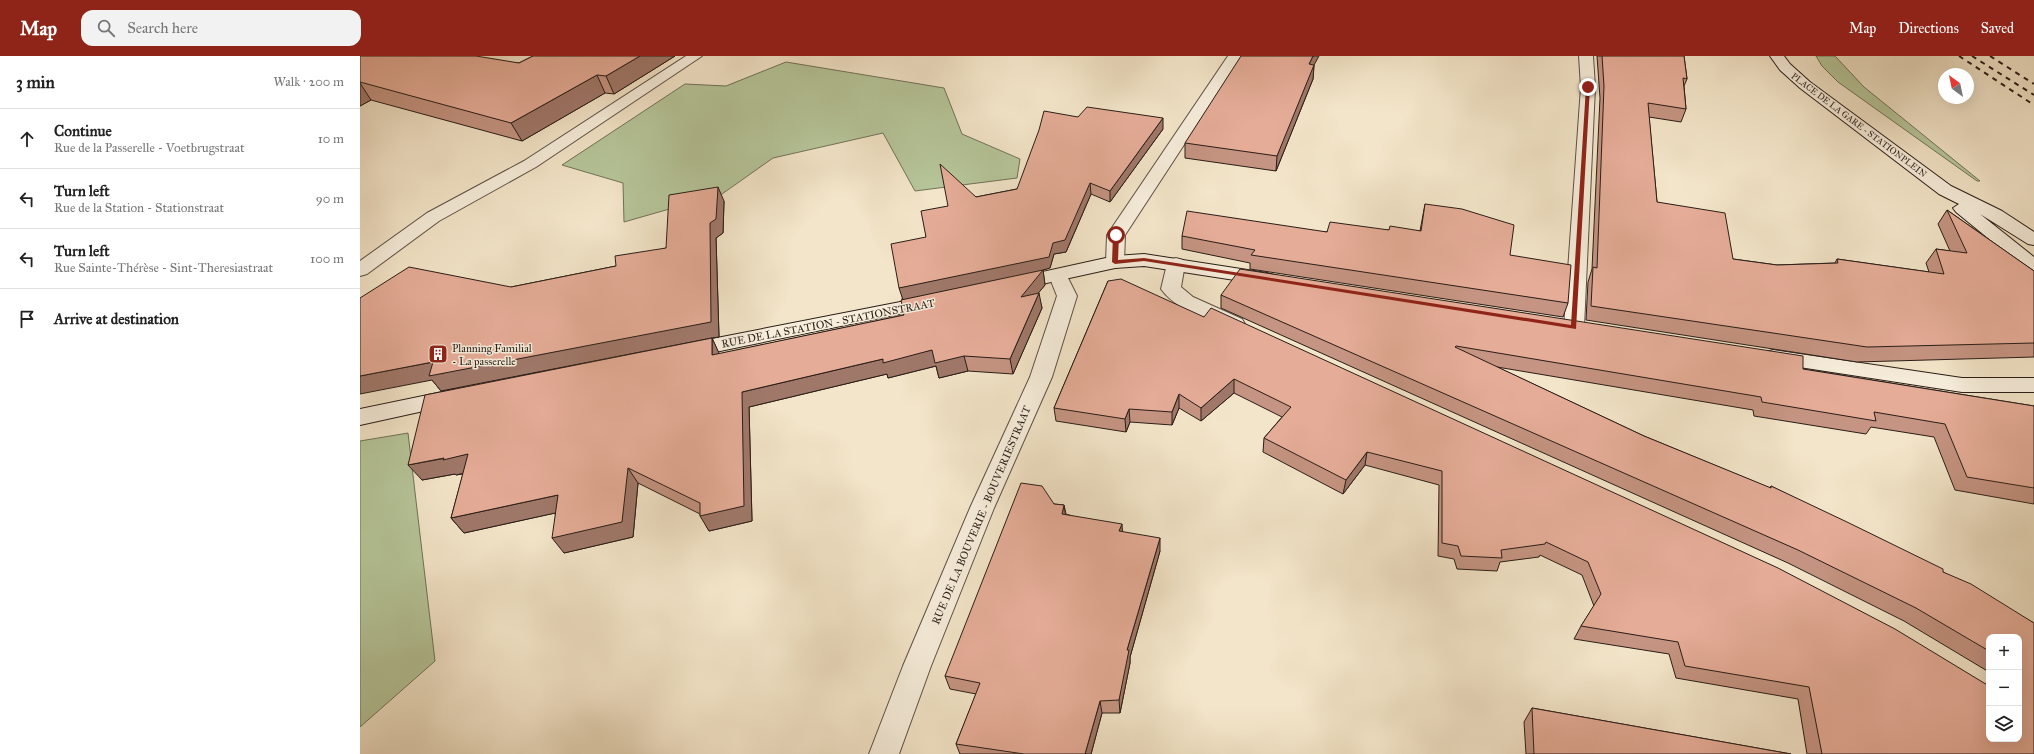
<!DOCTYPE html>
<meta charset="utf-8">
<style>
:root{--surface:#fff;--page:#f2f2f2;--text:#222;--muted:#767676;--line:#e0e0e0;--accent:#8f2418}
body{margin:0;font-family:"IM FELL Great Primer",serif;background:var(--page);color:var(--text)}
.controls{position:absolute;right:12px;bottom:12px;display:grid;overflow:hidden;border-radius:8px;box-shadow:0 4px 16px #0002}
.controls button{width:36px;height:36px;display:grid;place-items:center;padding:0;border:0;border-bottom:1px solid var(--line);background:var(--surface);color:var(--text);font:20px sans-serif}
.compass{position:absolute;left:1578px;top:12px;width:36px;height:36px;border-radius:50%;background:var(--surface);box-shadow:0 4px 16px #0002;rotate:327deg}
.stop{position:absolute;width:12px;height:12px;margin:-9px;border:3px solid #8f2418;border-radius:50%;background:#fff}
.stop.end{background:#8f2418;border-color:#fff;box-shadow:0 1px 4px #0008}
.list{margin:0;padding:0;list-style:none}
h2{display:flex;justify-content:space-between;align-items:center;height:52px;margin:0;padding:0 16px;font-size:17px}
h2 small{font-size:13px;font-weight:400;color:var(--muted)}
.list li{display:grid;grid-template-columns:26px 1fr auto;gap:12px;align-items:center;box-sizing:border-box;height:60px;padding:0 16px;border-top:1px solid var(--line)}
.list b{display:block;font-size:15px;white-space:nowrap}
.list p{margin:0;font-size:13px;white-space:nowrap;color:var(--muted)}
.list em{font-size:13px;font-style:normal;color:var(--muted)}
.icon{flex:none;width:22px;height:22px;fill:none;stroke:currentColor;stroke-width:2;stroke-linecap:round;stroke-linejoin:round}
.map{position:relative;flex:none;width:1674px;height:698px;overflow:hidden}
header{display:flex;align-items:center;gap:24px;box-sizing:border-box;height:56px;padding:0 20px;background:var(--accent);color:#fff}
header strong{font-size:19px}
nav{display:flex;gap:22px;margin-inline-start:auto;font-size:14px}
.search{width:280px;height:36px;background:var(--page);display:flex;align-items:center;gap:10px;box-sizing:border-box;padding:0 14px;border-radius:12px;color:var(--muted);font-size:15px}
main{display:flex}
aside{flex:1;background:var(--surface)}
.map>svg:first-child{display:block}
.green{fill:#b6c69a;stroke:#707258}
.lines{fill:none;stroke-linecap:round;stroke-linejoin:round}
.street-casing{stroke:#5c4f44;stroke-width:2}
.secondary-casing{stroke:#291d17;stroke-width:2}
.street{fill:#f7eedc;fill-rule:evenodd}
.secondary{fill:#f7eedc;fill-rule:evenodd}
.rail{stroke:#291d17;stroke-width:2;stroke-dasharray:5 5;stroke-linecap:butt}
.wall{fill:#c59482;stroke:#291d17}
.shaded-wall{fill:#a0786a;stroke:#291d17}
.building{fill:#e5ac97;stroke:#291d17}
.route{fill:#8f2418}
.labels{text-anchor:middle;stroke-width:3;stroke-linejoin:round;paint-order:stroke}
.far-street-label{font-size:9px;fill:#291d17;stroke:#f7eedc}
.street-label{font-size:11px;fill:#291d17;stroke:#f7eedc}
.poi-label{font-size:11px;fill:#291d17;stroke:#f7eedc;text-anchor:start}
</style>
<header>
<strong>Map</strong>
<div class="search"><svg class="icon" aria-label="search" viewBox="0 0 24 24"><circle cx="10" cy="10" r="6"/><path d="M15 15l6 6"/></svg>Search here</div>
<nav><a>Map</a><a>Directions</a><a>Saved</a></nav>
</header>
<main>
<aside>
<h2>3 min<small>Walk · 200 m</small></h2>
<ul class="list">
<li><svg class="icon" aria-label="ahead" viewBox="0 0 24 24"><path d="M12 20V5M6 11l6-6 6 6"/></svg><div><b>Continue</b><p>Rue de la Passerelle - Voetbrugstraat</p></div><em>10 m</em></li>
<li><svg class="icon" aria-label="left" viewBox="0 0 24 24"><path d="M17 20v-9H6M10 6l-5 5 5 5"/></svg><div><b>Turn left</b><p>Rue de la Station - Stationstraat</p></div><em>90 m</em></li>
<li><svg class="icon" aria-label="left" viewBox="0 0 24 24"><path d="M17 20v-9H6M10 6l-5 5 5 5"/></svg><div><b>Turn left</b><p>Rue Sainte-Thérèse - Sint-Theresiastraat</p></div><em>100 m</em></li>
<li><svg class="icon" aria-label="arrive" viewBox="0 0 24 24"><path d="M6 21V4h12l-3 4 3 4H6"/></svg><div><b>Arrive at destination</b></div></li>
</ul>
</aside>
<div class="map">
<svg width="1674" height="698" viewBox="0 0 1674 698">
<rect width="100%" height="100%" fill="#f3e5c9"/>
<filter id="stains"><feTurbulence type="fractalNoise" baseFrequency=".005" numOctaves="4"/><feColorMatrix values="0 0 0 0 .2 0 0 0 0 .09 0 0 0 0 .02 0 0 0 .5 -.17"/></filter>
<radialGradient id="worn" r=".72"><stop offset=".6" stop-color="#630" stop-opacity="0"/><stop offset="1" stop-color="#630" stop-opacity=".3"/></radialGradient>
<g class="green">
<polygon points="1456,0 1475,0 1504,31 1620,125 1617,125 1478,26 1462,10"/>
<polygon points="426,6 584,32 602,78 660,103 657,122 555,135 523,77 413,102 362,138 264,166 263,127 202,109 325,28 366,30"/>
<polygon points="48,377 75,605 0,671 0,385"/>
</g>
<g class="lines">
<g class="street-casing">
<g id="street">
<polygon points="326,0 342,0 176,111 79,165 7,218 0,220 0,205 67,157 164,105"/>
<polygon points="868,0 882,0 765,179 764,206 762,210 755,212 748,210 746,206 747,179"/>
<polygon points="1219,0 1233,0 1235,31 1224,271 1221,276 1214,278 1207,276 1204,271 1221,31"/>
<path d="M816 202 823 204 825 208 821 231 833 241 882 263 885 268 882 273 875 274 868 273C846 262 815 253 801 233L807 208 809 204Z"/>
<polygon points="698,214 705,216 717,240 692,321 634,452 571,610 539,698 509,698 543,610 610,452 670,321 697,240 689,220 691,216"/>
</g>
</g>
<g class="secondary-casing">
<g id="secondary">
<polygon points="1410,0 1424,0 1430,8 1450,26 1591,130 1642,155 1674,176 1674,189 1668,188 1620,158 1674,201 1674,216 1667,214 1596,156 1593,152 1599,148 1579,138 1440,32 1420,14"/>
<polygon points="784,198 907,217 914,219 917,223 914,227 907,229 784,210 755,212 655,234 648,232 645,228 648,224 655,222 755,200"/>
<polygon points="571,240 578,242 581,246 578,250 326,302 319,300 316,295 319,290 326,288"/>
<polygon points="1413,294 1602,322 1674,322 1674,336 1602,336 1406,306 1403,301 1406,296"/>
<polygon points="92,334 100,337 103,342 100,347 0,369 0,353"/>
</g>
</g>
<use href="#street" class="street"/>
<use href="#secondary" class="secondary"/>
<g class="rail">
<polyline points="1599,0 1674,49"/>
<polyline points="1612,0 1674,39"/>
<polyline points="1630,0 1674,28"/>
</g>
</g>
<g class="wall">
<polygon points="0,0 159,7 173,0 315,0 254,38 245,37 162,85 11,44 0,50"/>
<polygon points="1237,0 1324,0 1327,23 1324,30 1326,53 1321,66 1289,61 1297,146 1373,203 1417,209 1475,207 1477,203 1569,216 1566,207 1576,193 1590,195 1578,168 1587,154 1674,215 1674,301 1497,306 1226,264 1228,226 1232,213 1240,42"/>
<polygon points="954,9 953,23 916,115 825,102 825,87"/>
<polygon points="718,61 803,73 750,146 731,138 706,196 694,198 690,212 683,214 685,229 678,237 682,252 653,318 608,315 579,322 576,310 528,322 527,318 389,351 392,465 349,475 340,458 278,427 273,481 204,497 195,457 104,477 91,462 103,418 96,419 95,418 62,424 305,291 81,335 72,324 151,231 256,210 306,192 364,145 363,177 356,182 359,281 352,282 359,298 544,259 542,243 566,181 588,150 616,141 657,133"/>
<polygon points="1065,148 1150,199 1208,247 1203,261 890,213 890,207 822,193 822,180 1029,174 1060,175"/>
<polygon points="748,225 1659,683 1659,581 1629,581 1629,616 1544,565 1428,507 861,252 861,239 1443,313 1674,350 1674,448 1595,434 1574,381 1511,371 1506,378 1394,360 1393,354 1137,311 1284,380 1410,432 1411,430 1583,516 1674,567 1674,698 1447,698 1438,643 1316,622 1309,598 1214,583 1221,570 1234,550 1222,519 1180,499 1179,501 1140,506 1137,515 1097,513 1094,503 1078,500 1079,429 1005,409 983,438 903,396 904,382 922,361 874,337 841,365 819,352 812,369 770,366 766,376 696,365 694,352"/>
<polygon points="694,448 704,449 706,458 763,476 800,495 770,601 770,607 760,657 742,657 731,698 600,698 596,688 616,638 590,633 585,620"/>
<polygon points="1172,652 1431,698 1166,698 1164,666"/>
</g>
<g class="shaded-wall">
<polygon points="280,0 315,0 254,38 246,20"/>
<polygon points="953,0 959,0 954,9 953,23 916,115 917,100 949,8"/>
<polygon points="237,19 245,37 162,85 151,67"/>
<polygon points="0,27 11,44 0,50"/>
<polygon points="803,62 803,73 750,146 750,135"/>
<polygon points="730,127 731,138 706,196 694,198 690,212 683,214 685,229 663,256 543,244 539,232"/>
<polygon points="358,131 364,145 363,177 356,182 359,281 352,282 359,297 360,314 352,299 352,282 81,335 72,324 0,338 0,320 73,306 82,318 350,167"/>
<polygon points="679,237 682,252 653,318 650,303"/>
<polygon points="572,294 604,300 608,315 579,322 576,310 528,322 527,318 389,351 392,465 349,475 340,460 382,336 523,303"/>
<polygon points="874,323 874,337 841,365 841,352"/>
<polygon points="819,338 819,352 812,369 812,356"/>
<polygon points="769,353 770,366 766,376 765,363"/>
<polygon points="1007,396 1005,409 983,438 986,424"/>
<polygon points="108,398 121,413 96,419 95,418 62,424 48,409"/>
<polygon points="268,412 278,427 273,481 204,497 192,482"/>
<polygon points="198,439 209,454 104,477 91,462"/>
<polygon points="704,449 706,462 702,458"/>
<polygon points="762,468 763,482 759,475"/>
<polygon points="800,482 800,495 770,601 770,607 760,657 759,644 767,594"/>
<polygon points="740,645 742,657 731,698 725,698"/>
</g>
<g class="building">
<polygon points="0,0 116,0 159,7 173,0 280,0 246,20 237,19 151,67 0,26"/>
<polygon points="881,0 953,0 949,8 954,9 917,100 825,87"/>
<polygon points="1242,0 1324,0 1327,23 1323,22 1326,53 1288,47 1297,146 1365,157 1373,203 1417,209 1478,207 1477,203 1584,218 1576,193 1607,197 1587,154 1674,215 1674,287 1507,291 1231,250 1233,211 1237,212 1244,30"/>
<polygon points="727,51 803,62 750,135 730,127 705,184 693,187 689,201 539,232 531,188 566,181 561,155 588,150 580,108 616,141 657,133 679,74 684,55 718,61"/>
<polygon points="358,131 356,163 350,167 351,266 69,320 73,306 0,320 0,242 49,211 151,231 256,210 255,200 306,192 309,139"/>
<polygon points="1065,148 1102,153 1154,169 1150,199 1211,209 1208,247 891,199 895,194 822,180 827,155 967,176 970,166 1029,174 1030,170 1061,175"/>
<polygon points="880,213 1443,300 1443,313 1674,350 1674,432 1607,421 1585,368 1514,356 1516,365 1402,346 1401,341 1096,290 1095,291 1284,380 1411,432 1411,430 1487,466 1583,513 1583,516 1611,528 1674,567 1674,698 1462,698 1449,631 1325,610 1318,586 1221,570 1241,538 1228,506 1186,486 1185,488 1141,494 1142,502 1101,500 1098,490 1082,487 1082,415 1007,396 986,424 904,382 931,351 874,323 841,352 819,338 812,356 769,353 765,363 694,352 748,225 761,223 844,261 851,252 1418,512 1535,573 1629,630 1629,683 1659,683 1659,581 1629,581 1629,595 1556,552 1438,494 861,239"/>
<polygon points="683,214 661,241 679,237 650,303 604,300 575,307 572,294 523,307 523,303 382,336 384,450 340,460 340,447 268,412 262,466 192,482 198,439 91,462 108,398 83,404 84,402 48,409 65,339 352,282 352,299 544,259 541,244"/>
<polygon points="661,427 682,430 694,448 704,449 702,458 762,468 759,475 800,482 767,594 769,594 759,644 740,645 725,698 664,698 596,688 620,627 585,620"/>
<polygon points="1172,652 1431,698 1174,698"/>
</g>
<polygon class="route" points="1228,30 1230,31 1216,273 816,210 784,205 755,208 752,206 753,179 756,178 759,179 758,204 784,202 816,207 1211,269 1226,31"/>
<defs>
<g id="building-square" transform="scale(1)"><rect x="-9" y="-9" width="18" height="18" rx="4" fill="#8f2418" stroke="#f7eedc"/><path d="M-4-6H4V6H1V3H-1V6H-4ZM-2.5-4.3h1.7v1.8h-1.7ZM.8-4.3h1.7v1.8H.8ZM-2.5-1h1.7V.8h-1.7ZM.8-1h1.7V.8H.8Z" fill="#fff"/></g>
</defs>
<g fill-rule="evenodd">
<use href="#building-square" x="78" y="298"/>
</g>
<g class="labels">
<g class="far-street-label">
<text transform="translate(1499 69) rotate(37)" y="3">PLACE DE LA GARE - STATIONPLEIN</text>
</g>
<g class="street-label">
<text transform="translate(468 267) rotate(-11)" y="4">RUE DE LA STATION - STATIONSTRAAT</text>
<text transform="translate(621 459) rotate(-67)" y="4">RUE DE LA BOUVERIE - BOUVERIESTRAAT</text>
</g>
<g class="poi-label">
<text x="92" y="296">Planning Familial<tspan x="92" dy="13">- La passerelle</tspan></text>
</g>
</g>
<rect width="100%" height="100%" filter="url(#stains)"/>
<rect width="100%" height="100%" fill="url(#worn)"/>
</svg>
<div class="controls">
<button>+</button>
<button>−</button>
<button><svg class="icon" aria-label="layers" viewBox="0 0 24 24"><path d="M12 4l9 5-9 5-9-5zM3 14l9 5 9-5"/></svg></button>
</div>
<svg class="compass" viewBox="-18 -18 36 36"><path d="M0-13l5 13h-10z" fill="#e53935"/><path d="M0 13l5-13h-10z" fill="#767676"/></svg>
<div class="stop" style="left:756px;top:179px"></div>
<div class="stop end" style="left:1228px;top:31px"></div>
</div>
</main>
